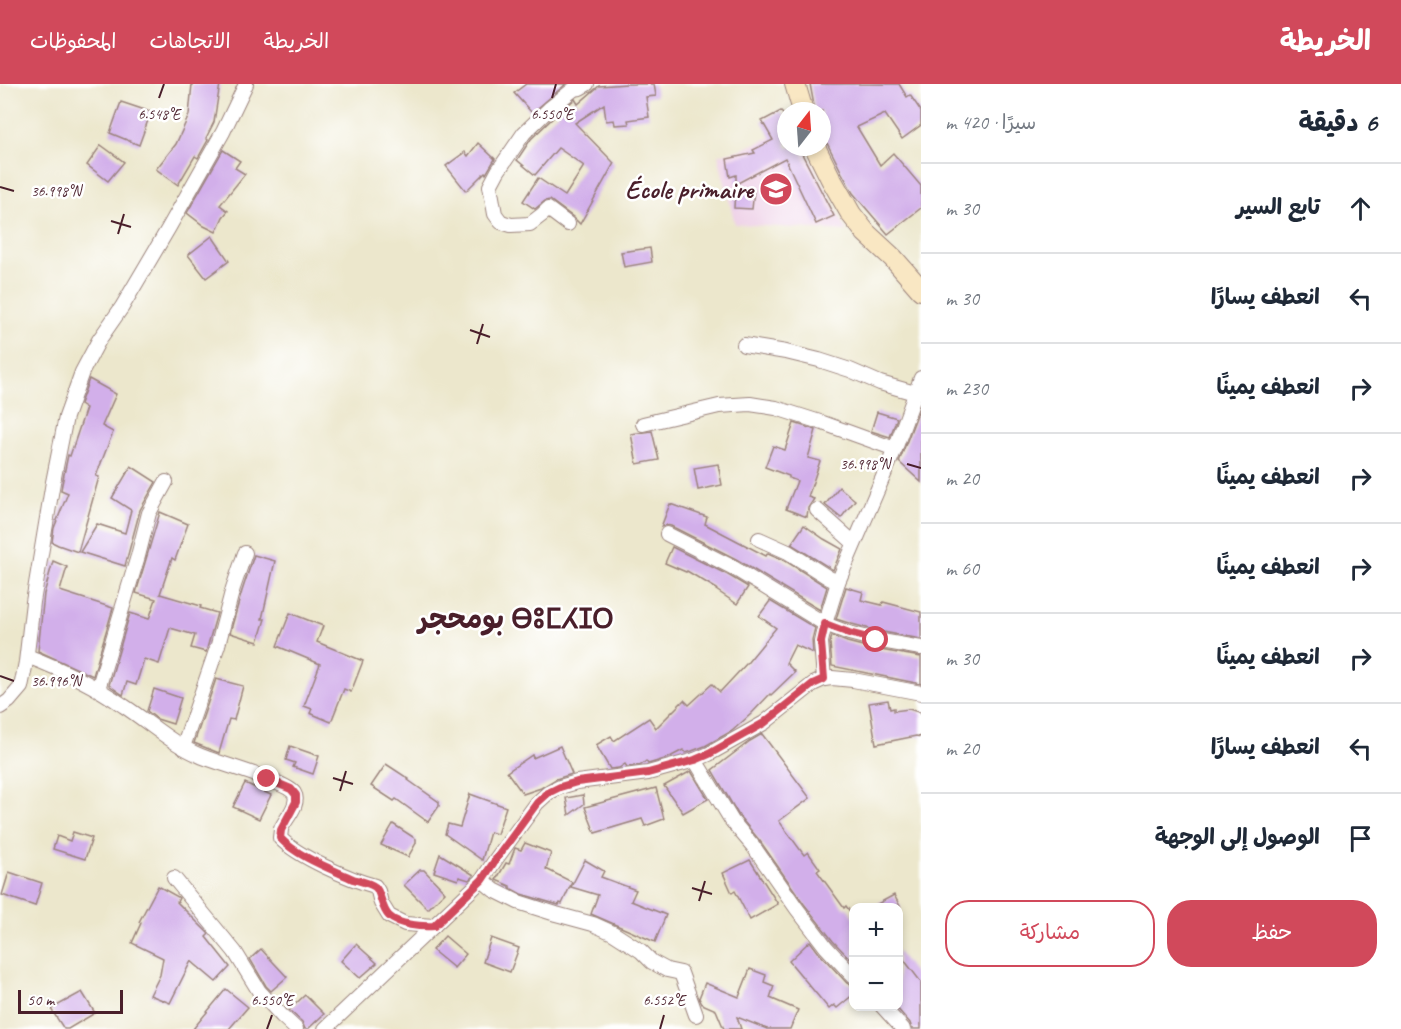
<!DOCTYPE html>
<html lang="ar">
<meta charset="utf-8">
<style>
:root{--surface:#fff;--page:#f6f6f7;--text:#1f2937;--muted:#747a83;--line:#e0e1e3;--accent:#d1495b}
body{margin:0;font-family:Caveat,"Playpen Sans Arabic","Noto Sans Tifinagh",sans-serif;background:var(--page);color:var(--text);direction:rtl}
.controls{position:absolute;right:18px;bottom:18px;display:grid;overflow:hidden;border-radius:12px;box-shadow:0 3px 9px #0003}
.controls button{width:54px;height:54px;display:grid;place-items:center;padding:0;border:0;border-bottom:2px solid var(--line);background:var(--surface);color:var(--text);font:30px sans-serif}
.compass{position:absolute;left:777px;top:18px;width:54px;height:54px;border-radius:50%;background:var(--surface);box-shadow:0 3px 9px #0003;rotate:17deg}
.scale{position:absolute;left:18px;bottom:15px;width:105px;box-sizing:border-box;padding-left:6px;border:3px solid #4a1f2b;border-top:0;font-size:16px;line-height:21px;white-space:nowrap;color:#4a1f2b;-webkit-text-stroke:4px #fff;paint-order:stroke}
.stop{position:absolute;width:18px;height:18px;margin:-14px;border:4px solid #d1495b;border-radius:50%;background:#fff}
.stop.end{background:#d1495b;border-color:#fff;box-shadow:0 2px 6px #0008}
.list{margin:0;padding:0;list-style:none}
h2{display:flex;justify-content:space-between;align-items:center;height:78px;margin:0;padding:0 24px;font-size:26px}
h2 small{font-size:20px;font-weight:400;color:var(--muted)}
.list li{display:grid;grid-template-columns:39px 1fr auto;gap:18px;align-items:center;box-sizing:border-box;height:90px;padding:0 24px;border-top:2px solid var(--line)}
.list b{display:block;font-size:22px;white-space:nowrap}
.list em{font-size:20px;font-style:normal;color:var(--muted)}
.actions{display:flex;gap:12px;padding:18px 24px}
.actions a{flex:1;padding:14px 0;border:2px solid var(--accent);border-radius:24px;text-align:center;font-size:21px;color:var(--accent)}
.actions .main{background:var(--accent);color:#fff}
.icon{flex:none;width:33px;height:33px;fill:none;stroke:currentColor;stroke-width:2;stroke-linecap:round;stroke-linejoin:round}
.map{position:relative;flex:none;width:921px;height:945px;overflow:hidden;direction:ltr}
header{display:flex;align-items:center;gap:36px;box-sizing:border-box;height:84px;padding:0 30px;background:var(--accent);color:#fff}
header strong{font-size:28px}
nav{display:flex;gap:33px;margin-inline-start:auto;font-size:21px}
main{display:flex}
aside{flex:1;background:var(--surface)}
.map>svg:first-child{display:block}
.built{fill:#eed0e7}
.building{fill:#d2afea}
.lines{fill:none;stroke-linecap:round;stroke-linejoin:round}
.street-casing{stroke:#9b837c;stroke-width:16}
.secondary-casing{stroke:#9b837c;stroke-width:22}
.street{stroke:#fff;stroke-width:14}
.secondary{stroke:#f9e7c3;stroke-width:20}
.route{stroke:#d1495b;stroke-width:8}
.ticks{fill:none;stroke:#4a1f2b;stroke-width:2}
.labels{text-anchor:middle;stroke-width:5;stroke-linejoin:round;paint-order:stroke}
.poi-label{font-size:26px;font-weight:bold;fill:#4a1f2b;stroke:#fff;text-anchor:end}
.quarter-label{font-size:28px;font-weight:bold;fill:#4a1f2b;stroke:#fff}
.ticks-label{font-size:15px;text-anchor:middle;fill:#4a1f2b;stroke:#fff;stroke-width:5;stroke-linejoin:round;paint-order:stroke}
</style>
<header>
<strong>الخريطة</strong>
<nav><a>الخريطة</a><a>الاتجاهات</a><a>المحفوظات</a></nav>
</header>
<main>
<aside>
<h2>6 دقيقة<small>سيرًا · 420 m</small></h2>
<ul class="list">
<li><svg class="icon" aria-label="ahead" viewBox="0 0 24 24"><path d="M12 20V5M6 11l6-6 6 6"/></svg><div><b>تابع السير</b></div><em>30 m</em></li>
<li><svg class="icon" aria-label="left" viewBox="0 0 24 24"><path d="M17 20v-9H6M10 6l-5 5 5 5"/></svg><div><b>انعطف يسارًا</b></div><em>30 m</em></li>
<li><svg class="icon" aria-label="right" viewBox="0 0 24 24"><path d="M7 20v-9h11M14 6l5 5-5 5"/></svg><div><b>انعطف يمينًا</b></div><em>230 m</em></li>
<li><svg class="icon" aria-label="right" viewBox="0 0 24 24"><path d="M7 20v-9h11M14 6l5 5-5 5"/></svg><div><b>انعطف يمينًا</b></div><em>20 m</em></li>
<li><svg class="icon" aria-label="right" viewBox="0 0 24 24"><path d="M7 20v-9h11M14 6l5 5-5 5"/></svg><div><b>انعطف يمينًا</b></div><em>60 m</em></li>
<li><svg class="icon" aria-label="right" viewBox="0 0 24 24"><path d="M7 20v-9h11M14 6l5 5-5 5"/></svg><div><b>انعطف يمينًا</b></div><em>30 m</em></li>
<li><svg class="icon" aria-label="left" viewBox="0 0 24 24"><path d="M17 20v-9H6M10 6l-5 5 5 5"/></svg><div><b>انعطف يسارًا</b></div><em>20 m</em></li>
<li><svg class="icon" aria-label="arrive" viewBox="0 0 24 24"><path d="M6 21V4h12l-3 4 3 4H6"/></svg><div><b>الوصول إلى الوجهة</b></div></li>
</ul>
<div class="actions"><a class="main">حفظ</a><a>مشاركة</a></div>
</aside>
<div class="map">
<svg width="921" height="945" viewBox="0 0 921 945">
<rect width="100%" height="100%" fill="#fff"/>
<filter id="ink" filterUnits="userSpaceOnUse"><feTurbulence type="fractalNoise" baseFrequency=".0167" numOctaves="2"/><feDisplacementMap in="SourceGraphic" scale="12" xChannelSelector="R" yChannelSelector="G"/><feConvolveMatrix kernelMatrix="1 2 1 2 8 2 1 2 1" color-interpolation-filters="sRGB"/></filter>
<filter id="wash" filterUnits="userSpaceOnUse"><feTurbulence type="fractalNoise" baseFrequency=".008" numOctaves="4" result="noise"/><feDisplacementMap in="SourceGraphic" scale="24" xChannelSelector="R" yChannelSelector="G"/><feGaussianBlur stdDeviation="1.35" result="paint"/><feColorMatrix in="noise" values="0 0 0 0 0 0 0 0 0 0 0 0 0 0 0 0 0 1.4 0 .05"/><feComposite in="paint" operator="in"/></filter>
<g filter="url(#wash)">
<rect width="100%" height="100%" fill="#ece7cc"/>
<polygon class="built" points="786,47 786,63 804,63 847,147 735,140 718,71 740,66"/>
<g id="blocks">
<g class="building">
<polygon points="192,0 220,0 214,38 206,54 208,56 198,74 195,72 178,101 156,85 176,60 189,31"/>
<polygon points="526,0 566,0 532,29 514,9"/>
<polygon points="627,0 654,0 656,12 646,13 649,33 628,36 629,40 615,41 614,36 606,37 604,20 575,39 614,79 580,140 573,133 550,116 545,117 535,125 523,117 538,94 565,112 584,82 558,64 535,91 517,76 531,55 555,32 575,15 578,20 599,2"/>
<polygon points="810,0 899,0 907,13 910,11 921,27 921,41 902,55 885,30 857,43 880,81 893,69 921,102 921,124 888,150 853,109 842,89 822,49 822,27 815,27"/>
<polygon points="121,18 151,28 139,61 110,49"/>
<polygon points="781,27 786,36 786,63 803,63 803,64 800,66 834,132 816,140 785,74 736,100 736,91 730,93 727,75 755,69 753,66 773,56 762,37"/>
<polygon points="478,59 495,75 486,90 485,88 466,107 446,82 465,68 468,72"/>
<polygon points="101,61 124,78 108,97 87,81"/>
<polygon points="223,66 240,77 235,84 245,90 220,121 228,127 223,133 216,148 204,142 187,129"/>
<polygon points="735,104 754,106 752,125 734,124"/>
<polygon points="212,152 229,177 206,194 188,171"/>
<polygon points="650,164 652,178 624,183 621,168"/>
<polygon points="89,295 116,310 102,342 113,348 96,392 99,393 78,468 58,461 52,458 54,444 68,409 61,406 62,400 68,371 70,372 86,324 80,320"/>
<polygon points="921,320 921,398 899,378"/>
<polygon points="877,328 897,334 890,353 871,347"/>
<polygon points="794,339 816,346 808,374 820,377 808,413 814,415 808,424 807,433 786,425 797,397 789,394 789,392 765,383 773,362 785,366"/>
<polygon points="652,347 659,376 637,380 631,350"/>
<polygon points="718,380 722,401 698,406 694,384"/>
<polygon points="131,382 156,398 140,426 125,482 80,468 97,440 125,449 131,426 112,414"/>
<polygon points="839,403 855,416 841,434 825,421"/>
<polygon points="670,420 707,433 705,440 766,472 768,469 784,476 827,503 820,526 736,475 671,442 666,441 661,443"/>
<polygon points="160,428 188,440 175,476 172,474 160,510 201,522 200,524 217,529 206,568 191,564 195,551 170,544 159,580 144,575 136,601 127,598 123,611 109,601 130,529 149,535 156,515 136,509"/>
<polygon points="804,441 824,455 842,465 833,486 791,460"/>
<polygon points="672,463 728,491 748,503 737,520 716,506 717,505 687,487 686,488 665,479"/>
<polygon points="254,471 275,477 262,535 265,535 258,558 230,549 242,507"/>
<polygon points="53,477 67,483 60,507 113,524 93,592 38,567 44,510"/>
<polygon points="846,503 863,508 861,516 882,521 883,518 921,528 921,555 878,547 852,540 836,535"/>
<polygon points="770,517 815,544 812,556 813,569 795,561 786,579 795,588 771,611 770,610 751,630 732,647 705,662 692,667 686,669 683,666 668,674 648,680 646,677 641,681 627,683 625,680 619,684 610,685 596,661 611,652 614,657 649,634 656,644 684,616 689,621 712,600 720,608 748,578 776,544 759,532"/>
<polygon points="290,529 323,542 317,558 363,577 351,608 344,605 331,638 310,629 312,625 304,622 320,580 277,562"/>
<polygon points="832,552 847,558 874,565 921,573 921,600 832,582 830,559"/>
<polygon points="216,595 243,602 234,636 229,635 219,669 194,659"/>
<polygon points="154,605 181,614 173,640 157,635 147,627"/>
<polygon points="888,616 890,625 894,624 894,627 909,625 921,629 921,653 916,652 876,660 869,619"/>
<polygon points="762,650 810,714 779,737 804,771 808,768 820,785 817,787 844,824 846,822 854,833 854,879 833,857 804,820 760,757 739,732 712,686 750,657"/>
<polygon points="290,662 319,672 313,690 293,683 295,679 286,676"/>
<polygon points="560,662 572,690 556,695 541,704 523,710 507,688 532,671 533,674"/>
<polygon points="386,680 409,695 408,696 439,718 439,722 428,738 396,715 394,717 371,702"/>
<polygon points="691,687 708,715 683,729 664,702"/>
<polygon points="245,699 271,711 259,735 233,723"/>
<polygon points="656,704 664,735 645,742 642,735 595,749 585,723"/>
<polygon points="470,710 506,723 497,750 490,748 482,776 445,750 448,740 460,743"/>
<polygon points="583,711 584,720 569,731 566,714"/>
<polygon points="393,740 416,755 416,759 408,773 381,761"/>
<polygon points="73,748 92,754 85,775 53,765 57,752 70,757"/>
<polygon points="525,759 551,769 546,785 572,798 562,820 560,819 559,821 521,810 510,804 510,802 496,796 506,779 509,780 515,764 521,766"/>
<polygon points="440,770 474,791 469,796 459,793 458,796 434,788"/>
<polygon points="585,776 604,787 601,793 636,806 631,817 666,831 655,858 591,830 598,811 571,803"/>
<polygon points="750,776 778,820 750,836 735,807 732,809 723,789"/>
<polygon points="420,786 424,786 445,808 428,825 404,801"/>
<polygon points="9,788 42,799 35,822 2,811"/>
<polygon points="158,802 178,813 179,814 177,818 209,850 206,853 230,883 216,898 191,877 170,919 150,911 160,891 163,874 132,859 141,839 139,838"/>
<polygon points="894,811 901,824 870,824"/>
<polygon points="445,852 466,870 454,884 432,866"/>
<polygon points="491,854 519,864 510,888 483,878"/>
<polygon points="810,857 819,869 847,899 854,902 854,910 837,924 834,921 829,925 789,877"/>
<polygon points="356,860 377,879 360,894 341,877"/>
<polygon points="261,865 287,893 271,907 266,902 250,875"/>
<polygon points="898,868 921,898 921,945 912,945 910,939 895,922 898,922"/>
<polygon points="750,885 766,891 764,898 774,902 770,914 798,926 790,945 767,945 737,933 741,945 724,945 716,926 702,920 699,914 705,899 739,913"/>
<polygon points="226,905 248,923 229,945 193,945"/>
<polygon points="82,908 95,929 68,945 64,945 51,925"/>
<polygon points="305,911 324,930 308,945 305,945 302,938 289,926"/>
</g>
</g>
</g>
<g filter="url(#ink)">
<use href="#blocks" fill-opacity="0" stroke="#9b837c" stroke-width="1.5"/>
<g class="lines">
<g class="street-casing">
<g id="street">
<polyline points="568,140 548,125 543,130 530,140 511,141 501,138 495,130 490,102 498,87 524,49 549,25 574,5 580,4 587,0"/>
<polyline points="744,261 786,268 819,276 850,286 880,299 915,309"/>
<polyline points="643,340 719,322 750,320 776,324 823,339 895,365 921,294"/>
<polyline points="817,426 854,459"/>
<polyline points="667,450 732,483 825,540 849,549 876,556 921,564"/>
<polyline points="759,455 788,468 829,494 838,498"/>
<path d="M27 572C61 585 94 601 124 622 150 639 172 660 201 672 217 679 287 698 294 709 301 720 285 735 281 745 281 747 280 753 280 754 298 773 349 795 375 802L378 807 381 819 389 832 405 840 434 842"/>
<polyline points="824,595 821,558 825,540 838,498 895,365"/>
<polyline points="98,605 138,472 149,429 166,398"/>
<polyline points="0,623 9,617 21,603 26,578 33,518 53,398 66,333 82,288 99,256 122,223 168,145 223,48 246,0"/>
<polyline points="183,663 218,561 233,504 245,469"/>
<polyline points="695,676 732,737 753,762 797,825 826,863 854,893"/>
<polyline points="174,794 235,868 259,907 282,932 296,945"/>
<polyline points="482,796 494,806 518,818 556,830 593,840 613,849 641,867 652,878 667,886 681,889 696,931"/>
<polyline points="882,922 903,945"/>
<polyline points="325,945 482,796 496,775 537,719 548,709 560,703 577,698 648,689 695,676 709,670 764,639 813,600 824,595 832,594 853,596 921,609"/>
</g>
</g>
<g class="secondary-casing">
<g id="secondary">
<polyline points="795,0 803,27"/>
<polyline points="815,63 831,95 851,130 866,149 893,174 921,206"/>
</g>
</g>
<use href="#street" class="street"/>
<use href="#secondary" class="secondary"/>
</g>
</g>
<g class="lines" filter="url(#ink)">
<path class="route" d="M267 695 291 705 296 711V718L281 746 280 754C298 773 329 784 353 795 360 797 370 799 375 803 381 807 381 825 389 832 398 841 422 843 434 842L482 796 496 775 537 719 548 709 560 703 577 698 648 689 695 676 709 670 764 639 813 600 824 595 821 558 825 540 849 549 876 556"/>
</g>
<path class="ticks" d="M159 14 164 0M552 14 556 0M0 103 14 107M111 137 131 143M118 150 124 130M470 246 490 253M477 260 483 240M907 380 921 384M0 592 14 597M333 694 353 700M340 707 346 687M692 804 712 810M699 817 705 797M267 945 272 931M660 945 664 931"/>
<defs>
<g id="school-disc" transform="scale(1.725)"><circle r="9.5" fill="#d1495b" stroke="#fff"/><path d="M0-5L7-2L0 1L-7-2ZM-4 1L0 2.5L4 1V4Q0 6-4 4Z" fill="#fff"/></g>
</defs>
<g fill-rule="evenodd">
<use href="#school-disc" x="776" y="105"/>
</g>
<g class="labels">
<g class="poi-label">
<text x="753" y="114">École primaire</text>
</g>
<g class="quarter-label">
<text x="516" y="544">بومحجر ⴱⵓⵎⵃⵊⵔ</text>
</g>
</g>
<g class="ticks-label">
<text x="159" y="35">6.548°E</text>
<text x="552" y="35">6.550°E</text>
<text x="56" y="112">36.998°N</text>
<text x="865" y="385">36.998°N</text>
<text x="56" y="602">36.996°N</text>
<text x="272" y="921">6.550°E</text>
<text x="664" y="921">6.552°E</text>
</g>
</svg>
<div class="controls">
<button>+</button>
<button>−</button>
</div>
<svg class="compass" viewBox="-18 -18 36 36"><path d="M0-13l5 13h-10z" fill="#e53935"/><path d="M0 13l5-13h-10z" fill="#747a83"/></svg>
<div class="scale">50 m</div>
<div class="stop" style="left:876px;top:556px"></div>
<div class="stop end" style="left:267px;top:695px"></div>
</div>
</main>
